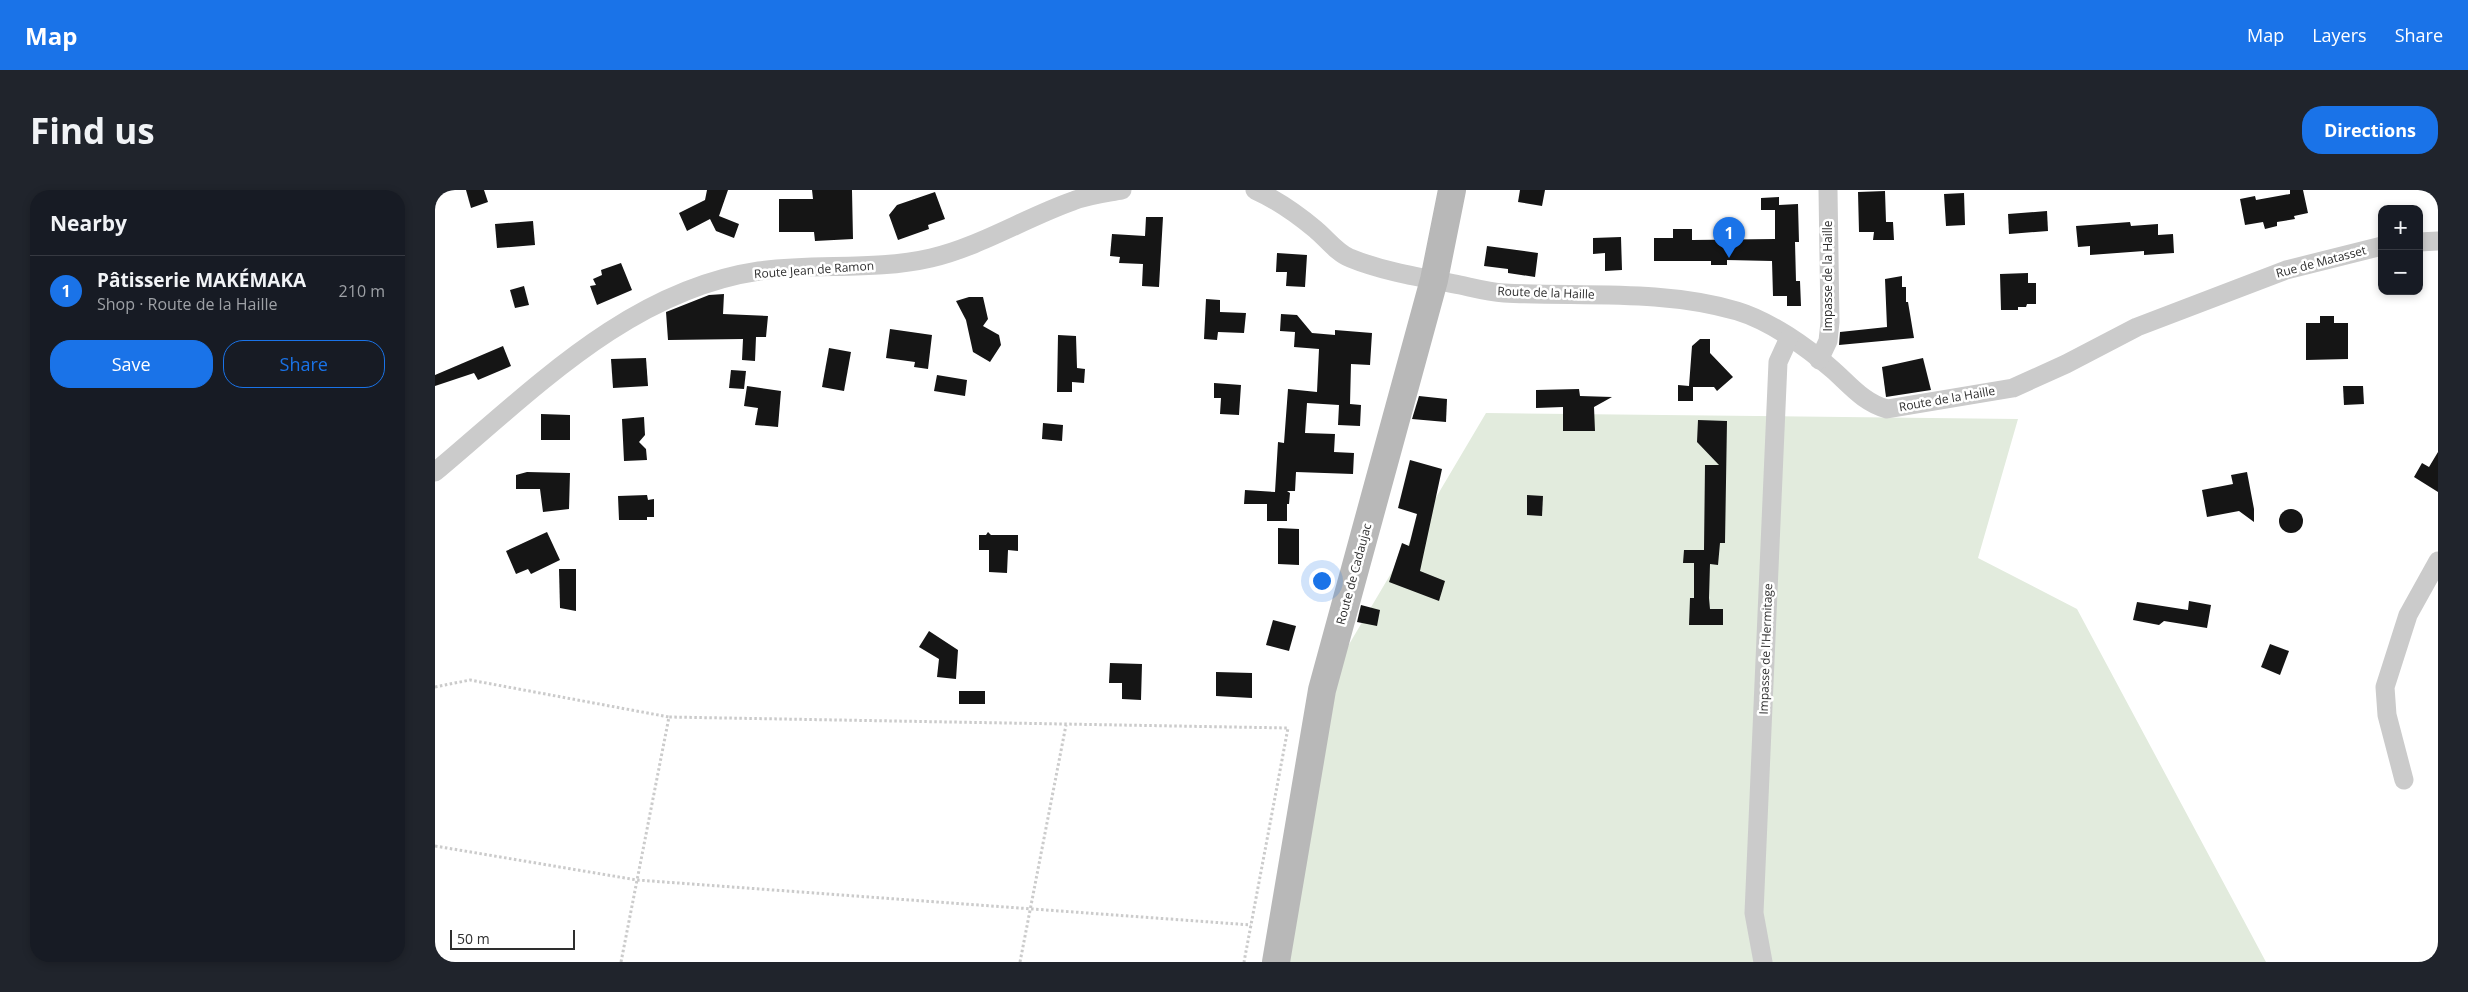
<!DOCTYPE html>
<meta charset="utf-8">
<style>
:root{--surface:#171b24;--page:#20242c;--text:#f1f3f6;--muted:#9ea1a6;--line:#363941;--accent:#1a73e8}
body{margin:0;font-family:"Open Sans",sans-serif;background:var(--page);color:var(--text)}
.controls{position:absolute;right:15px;top:15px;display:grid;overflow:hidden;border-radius:10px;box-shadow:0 2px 8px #0003}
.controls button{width:45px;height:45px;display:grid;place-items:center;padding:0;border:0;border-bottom:1px solid var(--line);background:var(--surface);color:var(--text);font:25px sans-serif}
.scale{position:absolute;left:15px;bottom:12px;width:125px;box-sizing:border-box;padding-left:5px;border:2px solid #2e2e2e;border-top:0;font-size:14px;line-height:18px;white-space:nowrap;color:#2e2e2e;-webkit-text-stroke:4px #fff;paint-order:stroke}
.you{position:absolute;left:886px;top:390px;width:18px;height:18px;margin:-12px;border:4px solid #fff;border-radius:50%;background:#1a73e8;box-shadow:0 0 0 8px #1a73e833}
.badge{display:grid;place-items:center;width:32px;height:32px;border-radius:50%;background:var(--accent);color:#fff;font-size:16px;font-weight:700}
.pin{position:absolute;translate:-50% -41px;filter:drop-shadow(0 1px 2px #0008)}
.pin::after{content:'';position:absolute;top:26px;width:18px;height:15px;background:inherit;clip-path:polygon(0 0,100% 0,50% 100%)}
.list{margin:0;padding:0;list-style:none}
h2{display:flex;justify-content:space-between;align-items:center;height:65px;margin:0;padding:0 20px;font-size:21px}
h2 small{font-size:16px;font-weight:400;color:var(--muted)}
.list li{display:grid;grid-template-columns:32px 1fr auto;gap:15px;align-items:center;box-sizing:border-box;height:70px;padding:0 20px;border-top:1px solid var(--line)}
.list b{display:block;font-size:19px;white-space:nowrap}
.list p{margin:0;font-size:16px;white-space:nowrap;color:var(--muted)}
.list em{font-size:16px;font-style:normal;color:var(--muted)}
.actions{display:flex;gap:10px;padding:15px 20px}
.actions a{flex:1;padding:11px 0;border:1px solid var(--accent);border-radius:20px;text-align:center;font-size:18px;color:var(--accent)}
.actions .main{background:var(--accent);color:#fff}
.map{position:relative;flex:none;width:2003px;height:772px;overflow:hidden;border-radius:20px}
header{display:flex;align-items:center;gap:30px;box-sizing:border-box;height:70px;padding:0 25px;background:var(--accent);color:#fff}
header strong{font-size:24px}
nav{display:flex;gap:28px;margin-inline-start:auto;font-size:18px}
.intro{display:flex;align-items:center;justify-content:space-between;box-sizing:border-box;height:120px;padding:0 30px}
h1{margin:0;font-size:35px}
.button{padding:12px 22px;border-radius:20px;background:var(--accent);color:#fff;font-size:18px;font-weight:700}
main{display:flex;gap:30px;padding:0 30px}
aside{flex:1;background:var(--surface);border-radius:20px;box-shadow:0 2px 8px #0003}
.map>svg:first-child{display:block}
.green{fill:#e2ebdd}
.building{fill:#151515}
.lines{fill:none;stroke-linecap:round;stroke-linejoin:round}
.path{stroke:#cbcbcb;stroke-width:3;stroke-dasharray:2.5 2.5;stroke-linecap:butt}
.street{stroke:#cbcbcb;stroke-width:19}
.secondary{stroke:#b8b8b8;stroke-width:28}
.labels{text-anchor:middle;stroke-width:5;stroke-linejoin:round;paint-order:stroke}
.street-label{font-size:12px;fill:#2e2e2e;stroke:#fff}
</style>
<header>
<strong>Map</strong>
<nav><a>Map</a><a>Layers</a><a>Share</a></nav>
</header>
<div class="intro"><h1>Find us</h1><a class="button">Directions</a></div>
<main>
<aside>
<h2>Nearby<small></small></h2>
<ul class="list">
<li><span class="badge">1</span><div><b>Pâtisserie MAKÉMAKA</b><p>Shop · Route de la Haille</p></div><em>210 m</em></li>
</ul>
<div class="actions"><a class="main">Save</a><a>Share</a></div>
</aside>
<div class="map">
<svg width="2003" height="772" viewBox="0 0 2003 772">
<rect width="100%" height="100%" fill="#fff"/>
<polygon class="green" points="1051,223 1583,229 1543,368 1642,419 1831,772 842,772 887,500"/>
<g class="building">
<polygon points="31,0 49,0 53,12 36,18"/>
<polygon points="272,0 293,0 284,26 304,34 299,48 281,41 275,29 252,41 244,23 270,10"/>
<polygon points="377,0 417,0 418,49 380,51 379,42 344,42 344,9 378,9"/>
<polygon points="1085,0 1110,0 1107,16 1083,12"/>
<polygon points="1855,0 1868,0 1873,23 1859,26 1860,29 1842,32 1842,36 1830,39 1828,32 1810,35 1805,9 1820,6 1821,10 1855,4"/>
<polygon points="1450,1 1451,32 1458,32 1459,50 1438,50 1439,42 1424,42 1423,2"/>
<polygon points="500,2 510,29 493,35 494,39 463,50 454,25 462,15"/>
<polygon points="1529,3 1530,35 1511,36 1509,4"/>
<polygon points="1344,7 1344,15 1363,14 1364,52 1360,52 1361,91 1365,91 1366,116 1352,116 1352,106 1338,106 1337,71 1292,70 1292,75 1276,75 1276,71 1219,71 1219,48 1238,48 1238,39 1257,39 1257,50 1340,49 1340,20 1326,20 1326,8"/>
<polygon points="1612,21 1613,41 1574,44 1573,24"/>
<polygon points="711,27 728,27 724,97 707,96 708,74 684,73 685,67 675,66 677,44 710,46"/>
<polygon points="98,31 100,55 62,58 60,34"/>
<polygon points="1695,32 1696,36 1723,34 1723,45 1738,44 1739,63 1709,65 1709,61 1655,65 1655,56 1643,57 1641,36"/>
<polygon points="1186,47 1187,80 1170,81 1170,63 1158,64 1158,48"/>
<polygon points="1052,56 1103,63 1100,87 1073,83 1073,79 1049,76"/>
<polygon points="842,63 872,65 870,97 851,96 852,82 841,82"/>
<polygon points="186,73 197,100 162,115 155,96 161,95 158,89 167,85 166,80"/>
<polygon points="1593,83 1593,93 1601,93 1601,114 1592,114 1591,117 1583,117 1583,120 1566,120 1565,84"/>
<polygon points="1467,86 1467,97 1471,97 1471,112 1473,112 1479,148 1404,155 1405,142 1452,137 1450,89"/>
<polygon points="89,96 94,115 80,118 75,100"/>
<polygon points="289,104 288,124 333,126 331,147 321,147 320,171 307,170 308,149 233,150 231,122 274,105"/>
<polygon points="534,107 548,107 553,129 548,136 564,145 566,155 555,172 538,162 531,130 521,111"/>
<polygon points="771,109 785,110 785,122 811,123 809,143 783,142 782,150 769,149"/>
<polygon points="846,124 862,125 877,143 900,145 900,140 937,143 935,175 916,174 915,214 926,215 925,236 903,235 904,215 872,213 870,243 900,244 899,262 919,263 918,284 861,282 860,301 852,301 855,303 854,314 852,314 852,331 832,331 832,314 809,314 810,300 840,302 843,252 849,253 853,199 882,202 884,159 859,157 860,142 845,141"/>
<polygon points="1885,126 1899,126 1899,133 1913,133 1913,169 1871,170 1871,133 1885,133"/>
<polygon points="455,139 497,145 493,179 479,177 480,172 451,168"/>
<polygon points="623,145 641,146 642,178 650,179 649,193 637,192 637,202 622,202"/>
<polygon points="1265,149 1275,149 1275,163 1298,187 1282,201 1279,197 1258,197 1258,211 1243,211 1243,195 1254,196 1257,156"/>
<polygon points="68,156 76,176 43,190 39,183 0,196 0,185"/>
<polygon points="394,158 416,162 409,201 387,197"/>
<polygon points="211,168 213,196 178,198 176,169"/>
<polygon points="1488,168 1496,200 1451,207 1447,177"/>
<polygon points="296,180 311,181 309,199 294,198"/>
<polygon points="502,185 532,190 530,206 499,201"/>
<polygon points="779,193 806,195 804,225 785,224 786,208 779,208"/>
<polygon points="312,196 346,201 343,237 320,235 323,218 309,216"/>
<polygon points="1908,196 1928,196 1929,214 1909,215"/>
<polygon points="1144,199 1145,206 1177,207 1159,217 1160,241 1128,241 1128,217 1101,218 1101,200"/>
<polygon points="984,206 1012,209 1011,232 977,229"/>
<polygon points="106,224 135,225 135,250 106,250"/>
<polygon points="209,227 210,245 204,252 211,259 212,270 189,271 187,229"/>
<polygon points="1263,230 1292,231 1290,353 1285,353 1283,375 1275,374 1274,408 1275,419 1288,419 1288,435 1254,435 1255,408 1259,408 1259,373 1248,373 1249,360 1269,360 1270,275 1284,275 1262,252"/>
<polygon points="608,233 628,235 627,251 607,249"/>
<polygon points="2003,262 2003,302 1979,287 1987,273 1994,277"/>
<polygon points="975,270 1007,279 985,381 1010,391 1004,411 954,392 967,353 974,356 982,324 963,318"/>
<polygon points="92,282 135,283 134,319 108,322 105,299 81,299 81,285"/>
<polygon points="1812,282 1819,319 1819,332 1804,321 1772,327 1767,300 1798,294 1796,285"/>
<polygon points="212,305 213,310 219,309 219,327 212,327 212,330 184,330 183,306"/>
<polygon points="1092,305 1108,306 1107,326 1092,325"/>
<circle cx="1856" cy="331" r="12"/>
<polygon points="843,338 864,339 864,375 843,374"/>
<polygon points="112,342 125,370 96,384 93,379 81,384 71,361"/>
<polygon points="553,342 556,345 583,345 583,361 573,360 572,383 554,382 554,360 544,360 544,345 551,345"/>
<polygon points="124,379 141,379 141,421 125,418"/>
<polygon points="1754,411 1776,415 1772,438 1729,431 1724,435 1698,430 1702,412 1753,420"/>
<polygon points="926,415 945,420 942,436 922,432"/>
<polygon points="838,430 861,436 854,461 831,455"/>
<polygon points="494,441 523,460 521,489 502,487 504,469 484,457"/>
<polygon points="1835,454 1854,461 1845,485 1826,477"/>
<polygon points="675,473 707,474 706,510 687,509 687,493 674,493"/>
<polygon points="781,482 817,483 817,508 781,506"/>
<rect x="524" y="501" width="26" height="13"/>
</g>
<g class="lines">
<g class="path">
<polyline points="0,497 35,490 234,527"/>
<polyline points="0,656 202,690 816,735"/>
<polyline points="186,772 234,527 853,538 809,772"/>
<polyline points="585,772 631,535"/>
</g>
<g class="street">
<path d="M820 0C842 10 862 24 880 39 891 48 902 63 915 68 949 82 989 88 1025 95 1039 98 1054 102 1069 103 1146 107 1227 99 1302 121 1335 131 1372 157 1398 180 1415 195 1429 213 1452 219L1578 198 1631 174 1702 137 1851 80 1947 56"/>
<polyline points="1984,52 2003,51"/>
<polyline points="1384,170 1393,151 1395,132 1393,0"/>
<path d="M0 282C97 201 194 100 324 81 381 73 440 81 496 68 544 57 592 27 638 11 653 5 671 3 687 0"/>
<polyline points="1969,590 1952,525 1950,497 1973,425 2003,371"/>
<polyline points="1328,772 1319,723 1343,172 1354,148"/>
</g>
<polyline class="secondary" points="841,772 887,500 999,90 1017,0"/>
</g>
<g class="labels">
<g class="street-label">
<text transform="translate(1886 72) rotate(-15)" y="4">Rue de Matasset</text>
<text transform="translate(379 80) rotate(-4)" y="4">Route Jean de Ramon</text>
<text transform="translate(1393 86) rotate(-90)" y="4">Impasse de la Haille</text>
<text transform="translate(1111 103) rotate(2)" y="4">Route de la Haille</text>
<text transform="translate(1512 209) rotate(-10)" y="4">Route de la Haille</text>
<text transform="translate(919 384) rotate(-75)" y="4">Route de Cadaujac</text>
<text transform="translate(1331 459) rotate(-88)" y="4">Impasse de l'Hermitage</text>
</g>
</g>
</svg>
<div class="controls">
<button>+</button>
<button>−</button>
</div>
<div class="scale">50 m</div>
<div class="you"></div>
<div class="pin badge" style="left:1294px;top:68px">1</div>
</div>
</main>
